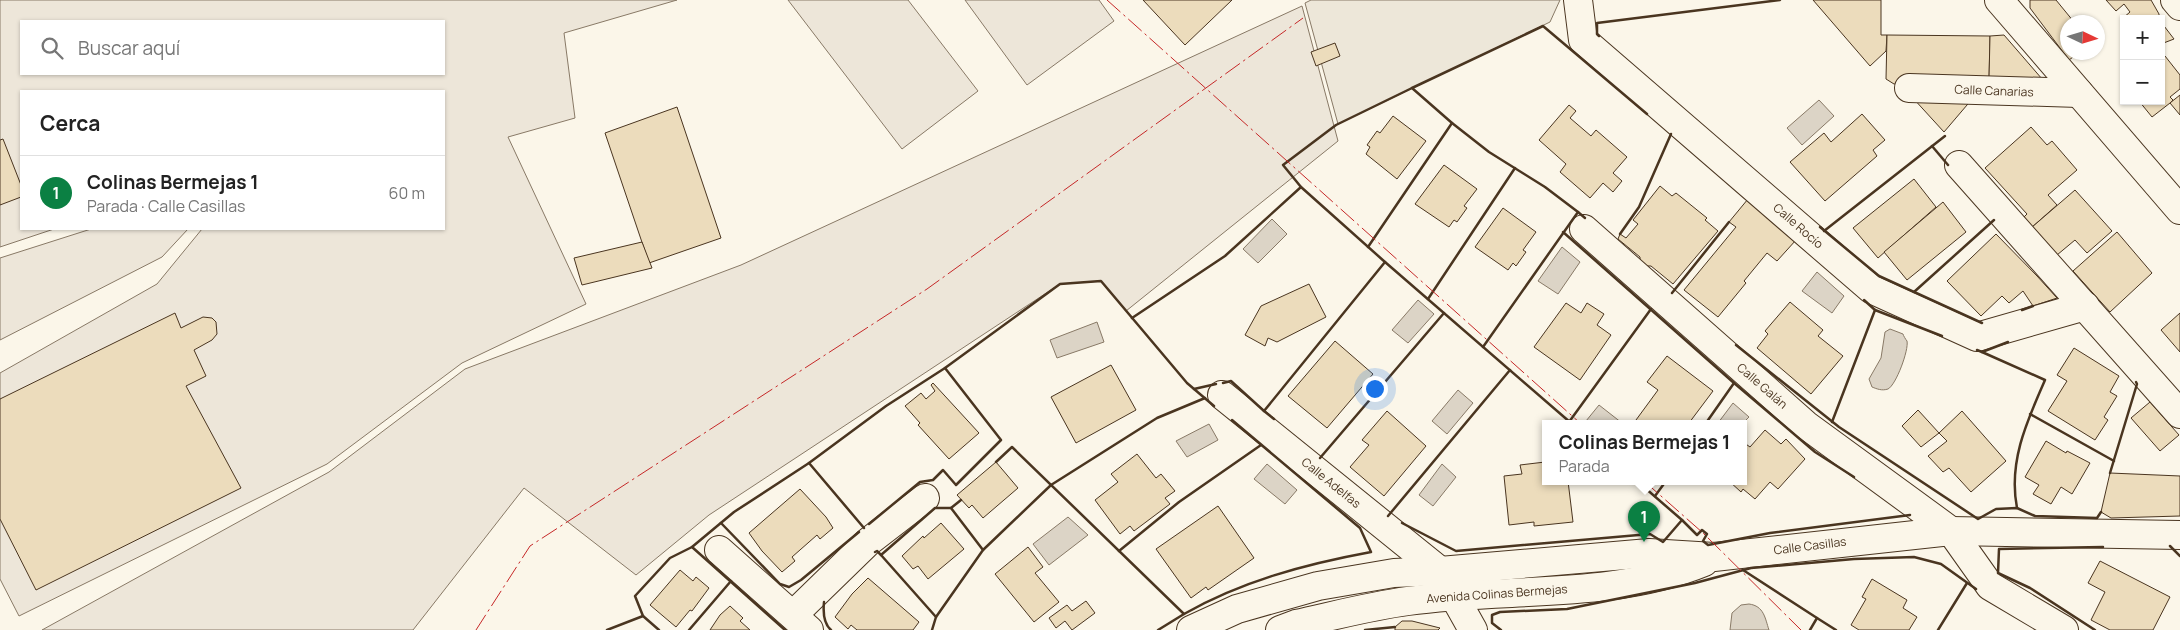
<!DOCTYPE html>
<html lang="es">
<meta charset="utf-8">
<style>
:root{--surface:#fff;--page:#f2f2f2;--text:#222;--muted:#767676;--line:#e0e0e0;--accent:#0b8043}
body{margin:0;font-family:Manrope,sans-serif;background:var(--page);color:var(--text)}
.controls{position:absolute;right:15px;top:15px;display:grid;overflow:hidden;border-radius:0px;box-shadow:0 1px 4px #0004}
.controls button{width:45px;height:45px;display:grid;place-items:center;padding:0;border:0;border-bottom:1px solid var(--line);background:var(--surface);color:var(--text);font:25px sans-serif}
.compass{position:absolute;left:2060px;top:15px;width:45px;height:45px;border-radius:50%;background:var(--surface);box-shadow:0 1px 4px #0004;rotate:94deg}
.you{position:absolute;left:1374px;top:388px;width:18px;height:18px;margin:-12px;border:4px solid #fff;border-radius:50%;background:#1a73e8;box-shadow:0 0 0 8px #1a73e833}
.badge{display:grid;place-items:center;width:32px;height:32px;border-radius:50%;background:var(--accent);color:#fff;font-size:16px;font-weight:700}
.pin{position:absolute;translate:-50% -41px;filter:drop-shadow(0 1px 2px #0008)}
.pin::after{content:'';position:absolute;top:26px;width:18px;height:15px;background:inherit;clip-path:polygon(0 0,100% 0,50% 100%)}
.popup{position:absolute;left:1542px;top:420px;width:205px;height:65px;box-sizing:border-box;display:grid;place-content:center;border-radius:0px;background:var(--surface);filter:drop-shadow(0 1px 4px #0005);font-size:16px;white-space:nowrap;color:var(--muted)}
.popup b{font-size:19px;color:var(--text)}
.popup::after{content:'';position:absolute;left:50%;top:100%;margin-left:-10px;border:10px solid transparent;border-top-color:var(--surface)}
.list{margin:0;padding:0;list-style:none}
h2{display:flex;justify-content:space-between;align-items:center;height:65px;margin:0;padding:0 20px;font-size:21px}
h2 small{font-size:16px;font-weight:400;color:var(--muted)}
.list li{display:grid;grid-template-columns:32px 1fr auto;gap:15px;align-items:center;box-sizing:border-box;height:75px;padding:0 20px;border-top:1px solid var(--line)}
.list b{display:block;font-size:19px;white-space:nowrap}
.list p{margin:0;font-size:16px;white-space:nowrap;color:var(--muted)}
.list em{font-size:16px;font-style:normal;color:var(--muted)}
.icon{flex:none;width:28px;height:28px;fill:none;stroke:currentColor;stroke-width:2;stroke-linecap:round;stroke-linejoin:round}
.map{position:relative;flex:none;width:2180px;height:630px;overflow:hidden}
.search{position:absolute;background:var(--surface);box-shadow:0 1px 4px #0004;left:20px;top:20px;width:425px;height:55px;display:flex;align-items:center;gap:12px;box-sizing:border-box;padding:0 18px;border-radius:0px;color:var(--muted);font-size:19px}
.panel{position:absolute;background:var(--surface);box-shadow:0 1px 4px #0004;left:20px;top:90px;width:425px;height:140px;border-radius:0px}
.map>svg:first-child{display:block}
.green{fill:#ede6d9;stroke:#887966;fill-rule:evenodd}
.parking{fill:#ede7d9;stroke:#887966}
.water{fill:#dcd4c6;stroke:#887966}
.building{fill:#ecdcbc;stroke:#4a3520}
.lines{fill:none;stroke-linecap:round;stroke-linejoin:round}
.minor-casing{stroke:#4a3520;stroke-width:30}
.tertiary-casing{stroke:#4a3520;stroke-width:30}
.minor{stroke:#fbf6e9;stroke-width:28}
.tertiary{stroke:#fbf6e9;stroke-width:28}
.wall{stroke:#4a3520;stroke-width:2.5}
.power{stroke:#c62828;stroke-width:1;stroke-dasharray:18 4 2.5 4;stroke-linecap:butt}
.labels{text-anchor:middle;stroke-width:4;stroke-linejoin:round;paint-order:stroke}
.street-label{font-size:12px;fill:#4a3520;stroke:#fbf6e9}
</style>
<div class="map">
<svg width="2180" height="630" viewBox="0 0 2180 630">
<rect width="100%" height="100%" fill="#fbf6e9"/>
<g class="green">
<path d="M0 0H677L564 33 575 118 508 137 586 304 462 363 327 464 19 616 0 579V373L157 284 202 229H444V91H21V229H54L0 247ZM21 21H444V74H21Z"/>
<polygon points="788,0 908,0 978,91 902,149"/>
<polygon points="965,0 1099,0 1114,21 1027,85"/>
<polygon points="1302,6 1338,141 1126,311 1101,281 1060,284 709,515 636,575 524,488 413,630 42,630 329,472 465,369 741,265"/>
<polygon points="91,229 188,229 162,257 0,340 0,258"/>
</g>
<polygon class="parking" points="1311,0 1560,0 1550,22 1338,124 1305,3"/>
<g class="water">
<polygon points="1819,100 1834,116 1802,145 1787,128"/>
<polygon points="1272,219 1287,234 1258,263 1243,249"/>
<polygon points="1562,247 1580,262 1558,294 1538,281"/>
<polygon points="1817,272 1844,296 1832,313 1802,291"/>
<polygon points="1418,300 1434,314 1408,343 1392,330"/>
<polygon points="1097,322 1104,342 1057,358 1050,340"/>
<path d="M1890 329 1903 334C1903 335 1906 340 1907 341 1909 350 1896 385 1888 389 1882 391 1877 389 1872 387L1869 379 1881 358 1885 332Z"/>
<polygon points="1458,390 1473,403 1447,434 1432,421"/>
<polygon points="1733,403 1749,417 1743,423 1718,423"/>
<polygon points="1599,405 1622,423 1589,423 1586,421"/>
<polygon points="1209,424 1218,440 1187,457 1176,441"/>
<polygon points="1267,464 1297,490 1285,504 1254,479"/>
<polygon points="1442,464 1456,477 1433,506 1419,495"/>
<polygon points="1068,517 1088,535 1049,565 1033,544"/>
<path d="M1749 604C1764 606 1765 618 1769 630H1730L1732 613 1741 605Z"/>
</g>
<g class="building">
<polygon points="1143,0 1232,0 1185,45"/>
<polygon points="1813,0 1881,0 1881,35 1887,35 1886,51 1870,66"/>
<polygon points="2030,0 2056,0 2074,22 2068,22 2068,52 2080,52 2069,60 2030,8"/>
<polygon points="2106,0 2151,0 2159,14 2159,19 2137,19 2134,15 2131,19 2124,20 2123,18 2130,12 2124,4 2116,11"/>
<polygon points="2161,22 2174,39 2161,44"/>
<polygon points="1887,35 1990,36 1989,82 1894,84 1886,79"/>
<polygon points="2004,35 2049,87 1989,78 1990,36"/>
<polygon points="1335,43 1340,56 1316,66 1311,52"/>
<polygon points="2165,56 2180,75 2180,89 2170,97 2173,100 2170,103 2152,117 2139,101 2161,101 2161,59"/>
<polygon points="2180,95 2180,115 2170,103"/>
<polygon points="1912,97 1973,98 1944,132"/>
<polygon points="1569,105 1576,111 1570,118 1591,136 1596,130 1627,157 1613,173 1622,181 1613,192 1603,183 1590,198 1560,172 1566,164 1539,140"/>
<polygon points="677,107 721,238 649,263 605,133"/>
<polygon points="1862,114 1885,140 1873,150 1877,156 1825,201 1790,162 1824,133 1831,142"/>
<polygon points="1393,116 1426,141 1397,179 1366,154 1370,147 1367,145 1377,131 1380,133"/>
<polygon points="2031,127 2047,145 2052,141 2077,170 2048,195 2057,205 2031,228 2023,218 2027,214 1985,168"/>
<polygon points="3,139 21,185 21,197 0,205 0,140"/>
<polygon points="1444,165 1477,189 1464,206 1467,208 1457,222 1454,220 1449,227 1415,204"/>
<polygon points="1914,179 1936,207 1878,258 1853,228"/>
<polygon points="1660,186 1672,196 1676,193 1707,218 1705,220 1718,231 1673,284 1651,266 1646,266 1640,261 1640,257 1618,239 1620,234 1626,238 1638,224 1633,220"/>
<polygon points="2075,190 2112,231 2087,253 2075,240 2057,255 2031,228"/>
<polygon points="1748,199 1796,240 1777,261 1767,253 1744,281 1746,283 1718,317 1684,290 1736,227 1729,222"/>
<polygon points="1943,202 1966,232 1907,280 1884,252"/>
<polygon points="1503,208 1536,232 1523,250 1526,252 1516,266 1513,263 1508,270 1475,247"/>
<polygon points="2117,232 2152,273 2110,312 2073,271"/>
<polygon points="1996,234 2037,276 2057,298 2033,306 2023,291 2009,303 2002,296 1981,316 1947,281"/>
<polygon points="642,242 652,268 582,285 574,258"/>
<polygon points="1309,284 1326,317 1277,342 1268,338 1265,346 1245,335 1261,306"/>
<polygon points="1790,302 1823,330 1818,336 1843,356 1811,394 1757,348 1768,334 1765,331"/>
<polygon points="1566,303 1581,313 1587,303 1604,314 1597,325 1611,335 1580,380 1534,347"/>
<polygon points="175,313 181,328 203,317 212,318 216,322 217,334 212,340 194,350 206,376 186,386 241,488 36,590 0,519 0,399"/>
<polygon points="2180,313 2180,352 2161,330"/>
<polygon points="1335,341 1373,374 1327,428 1288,396"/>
<polygon points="2074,348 2119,376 2110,392 2117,396 2104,417 2108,420 2095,440 2048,411 2067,381 2057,375"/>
<polygon points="1667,356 1713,391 1689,423 1639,423 1636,420 1658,390 1647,382"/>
<polygon points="1111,365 1136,410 1076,443 1051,397"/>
<polygon points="933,383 979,433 949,459 918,425 920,423 905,406 921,393 926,399 935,391 931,385"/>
<polygon points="2150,402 2179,435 2160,451 2131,418"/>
<polygon points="1918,410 1939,433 1921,447 1902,426"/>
<polygon points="1387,411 1426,446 1384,496 1350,467 1369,445 1362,440"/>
<polygon points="1962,411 2006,461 1971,492 1949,468 1943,472 1928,456 1947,441 1939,433"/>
<polygon points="1765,430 1781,444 1786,439 1805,459 1778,489 1770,482 1755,499 1743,489 1741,492 1729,481 1743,481 1743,442 1750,447"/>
<polygon points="2046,441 2066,453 2067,451 2090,463 2072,494 2061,487 2051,504 2033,494 2039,485 2025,477"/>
<polygon points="1137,454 1156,478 1161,474 1175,491 1165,498 1170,504 1134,531 1130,526 1120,534 1095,500 1118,482 1111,474"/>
<polygon points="996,462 1018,488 983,518 972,505 969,508 957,495"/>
<polygon points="1545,462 1545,481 1568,481 1573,522 1534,526 1534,522 1509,525 1504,476 1522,474 1520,465"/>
<polygon points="2110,473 2180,476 2180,516 2111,518 2101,512"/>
<polygon points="800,489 826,517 833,528 820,539 817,535 792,557 795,561 782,572 762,551 749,533"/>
<polygon points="1218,506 1254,558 1208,590 1206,587 1191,598 1156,549"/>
<polygon points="941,523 964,549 928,579 918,566 913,569 902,556 923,536 924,538"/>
<polygon points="1028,547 1043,567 1035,573 1059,602 1034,622 995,574"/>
<polygon points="2100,561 2170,597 2153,630 2110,630 2091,620 2105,592 2088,583"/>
<polygon points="680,570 693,581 696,577 709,588 692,611 690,610 676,627 650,605"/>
<polygon points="868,578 919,622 913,630 857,630 851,625 848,629 835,617 852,594"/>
<polygon points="1872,579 1907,600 1903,608 1917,617 1909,630 1859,630 1851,625 1866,599 1862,597"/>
<polygon points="1086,601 1095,613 1072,630 1065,621 1056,628 1049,618 1067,605 1072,611"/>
<polygon points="730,606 743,618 740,621 750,630 710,630 720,615"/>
<polygon points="1402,621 1412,621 1440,628 1438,630 1395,630 1395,627"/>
</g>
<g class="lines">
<g class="minor-casing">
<g id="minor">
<polyline points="1578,0 1583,40 1871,289 1977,337 2085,306"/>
<polyline points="1999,0 2180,210"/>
<polyline points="2175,0 2180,6"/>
<polyline points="1909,88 2079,93"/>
<polyline points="1959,165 2180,414"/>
<polyline points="1584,229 1806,425 1951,531 1990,586 2064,630"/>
<polyline points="1222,395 1440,571 1473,630"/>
<polyline points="719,550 809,630"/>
<polyline points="793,615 868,542 925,498"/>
</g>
</g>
<g class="tertiary-casing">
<g id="tertiary">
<polyline points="1191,630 1237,609 1318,586 1394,573 1440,571 1649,553 1714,557 1951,531 2180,535"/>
<path d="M1280 630 1296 624C1333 616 1370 606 1408 601 1506 587 1611 600 1704 562"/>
</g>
</g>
<use href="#minor" class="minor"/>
<use href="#tertiary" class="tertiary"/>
<g class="wall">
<polyline points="1599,36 1597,34 1597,23 1780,0"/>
<polyline points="1412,88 1543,26 1647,114"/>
<polyline points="1452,123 1489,152 1545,187 1578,212 1483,347"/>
<polyline points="1932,146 1948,165"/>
<polyline points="1301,187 1283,165 1336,125 1412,88 1452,123 1368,247"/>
<polyline points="1578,212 1585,218"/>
<polyline points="1820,227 1879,276 1982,323"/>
<polyline points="1824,231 1945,136"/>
<polyline points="1563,232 1734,383 1706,423"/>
<polyline points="1620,234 1639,207 1671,134"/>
<polyline points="1385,262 1571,423"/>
<polyline points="1914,292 1994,220"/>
<polyline points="1672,293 1729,222"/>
<polyline points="1428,299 1515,168"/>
<polyline points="1864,300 1875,310"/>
<polyline points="2022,310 2033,306"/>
<polyline points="1132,318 1225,256 1301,187 1385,262 1264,411 1231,381 1223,383"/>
<polyline points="1736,345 1839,427 1978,519 1996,509 2017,508 2035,516 2097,518 2101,512"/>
<polyline points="1977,350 1982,352 2008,342"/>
<path d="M1982 352 2045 380C2027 421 2008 462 2017 508"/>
<polyline points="945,368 1060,284 1101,281 1187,383 1214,406"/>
<polyline points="1734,383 1815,452 1854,477"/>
<polyline points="1194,389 1216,384"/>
<polyline points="1264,411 1274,419"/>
<polyline points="2030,414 2114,461"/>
<polyline points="1569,422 1651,309"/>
<polyline points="1832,422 1875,310 1942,336"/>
<polyline points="1320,458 1444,313"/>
<polyline points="996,462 1012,447 1184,614 1158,630"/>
<polyline points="809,463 864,528"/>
<polyline points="2110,473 2137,384 2136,382"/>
<polyline points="1655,496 1666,481"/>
<polyline points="951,508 961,500"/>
<polyline points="1388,516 1510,370"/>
<polyline points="1682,520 1697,535 1702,530 1707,534 1703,541 1708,545 1770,533 1910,515"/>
<polyline points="721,523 780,584 789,587 801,580 859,532"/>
<polyline points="1402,523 1456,551 1650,534 1663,542 1682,520 1637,481"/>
<polyline points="2170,546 2180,556"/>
<polyline points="692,547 734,512 809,463 886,406 945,368 1001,440 956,485 943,470 933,480 920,482 869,524"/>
<polyline points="983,550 1051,485 1157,418 1205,398"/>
<polyline points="1119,551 1179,502 1261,445"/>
<polyline points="875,552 877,551 881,555 935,508 951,508 983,550 936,617 932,630"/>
<polyline points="881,555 936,617"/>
<polyline points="1743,570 1817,618 1810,630"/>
<path d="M824 602C823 612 823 623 831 630"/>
<path d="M1184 614C1242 581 1306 564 1371 552L1360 528 1232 420"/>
<polyline points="643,616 659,630"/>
<polyline points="1817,618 1836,630"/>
<polyline points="607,630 643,616 635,596 670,558 692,547 785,630"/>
<polyline points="689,630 731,581"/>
<polyline points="1365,630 1395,627"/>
<polyline points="1501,630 1492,623 1492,615 1500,612 1567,609 1695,583 1751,568 1854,559 1914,557 1941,564 1976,589"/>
<polyline points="1938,630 1967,583"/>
<polyline points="2095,630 2030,588 1998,573 1999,549 2103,547"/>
</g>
<g class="power">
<polyline points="1107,0 1580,423"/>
<polyline points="1644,481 1703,533 1801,630"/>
<polyline points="476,630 530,546 927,289 1303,18"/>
</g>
</g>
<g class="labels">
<g class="street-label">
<text transform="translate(1994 91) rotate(2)" y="4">Calle Canarias</text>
<text transform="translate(1798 226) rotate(41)" y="4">Calle Rocío</text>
<text transform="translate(1762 386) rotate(41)" y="4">Calle Galán</text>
<text transform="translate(1331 483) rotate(39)" y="4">Calle Adelfas</text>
<text transform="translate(1810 546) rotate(-7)" y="4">Calle Casillas</text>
<text transform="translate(1497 594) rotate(-4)" y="4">Avenida Colinas Bermejas</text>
</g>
</g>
</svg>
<div class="controls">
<button>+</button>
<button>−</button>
</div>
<svg class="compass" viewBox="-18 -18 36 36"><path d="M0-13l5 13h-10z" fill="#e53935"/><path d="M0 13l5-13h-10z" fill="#767676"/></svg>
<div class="you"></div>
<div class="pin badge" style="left:1644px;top:542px">1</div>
<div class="popup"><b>Colinas Bermejas 1</b>Parada</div>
<div class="search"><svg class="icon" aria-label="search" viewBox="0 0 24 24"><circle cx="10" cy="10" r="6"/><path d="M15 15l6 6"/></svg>Buscar aquí</div>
<section class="panel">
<h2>Cerca<small></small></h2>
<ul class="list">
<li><span class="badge">1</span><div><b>Colinas Bermejas 1</b><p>Parada · Calle Casillas</p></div><em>60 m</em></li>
</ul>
</section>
</div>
